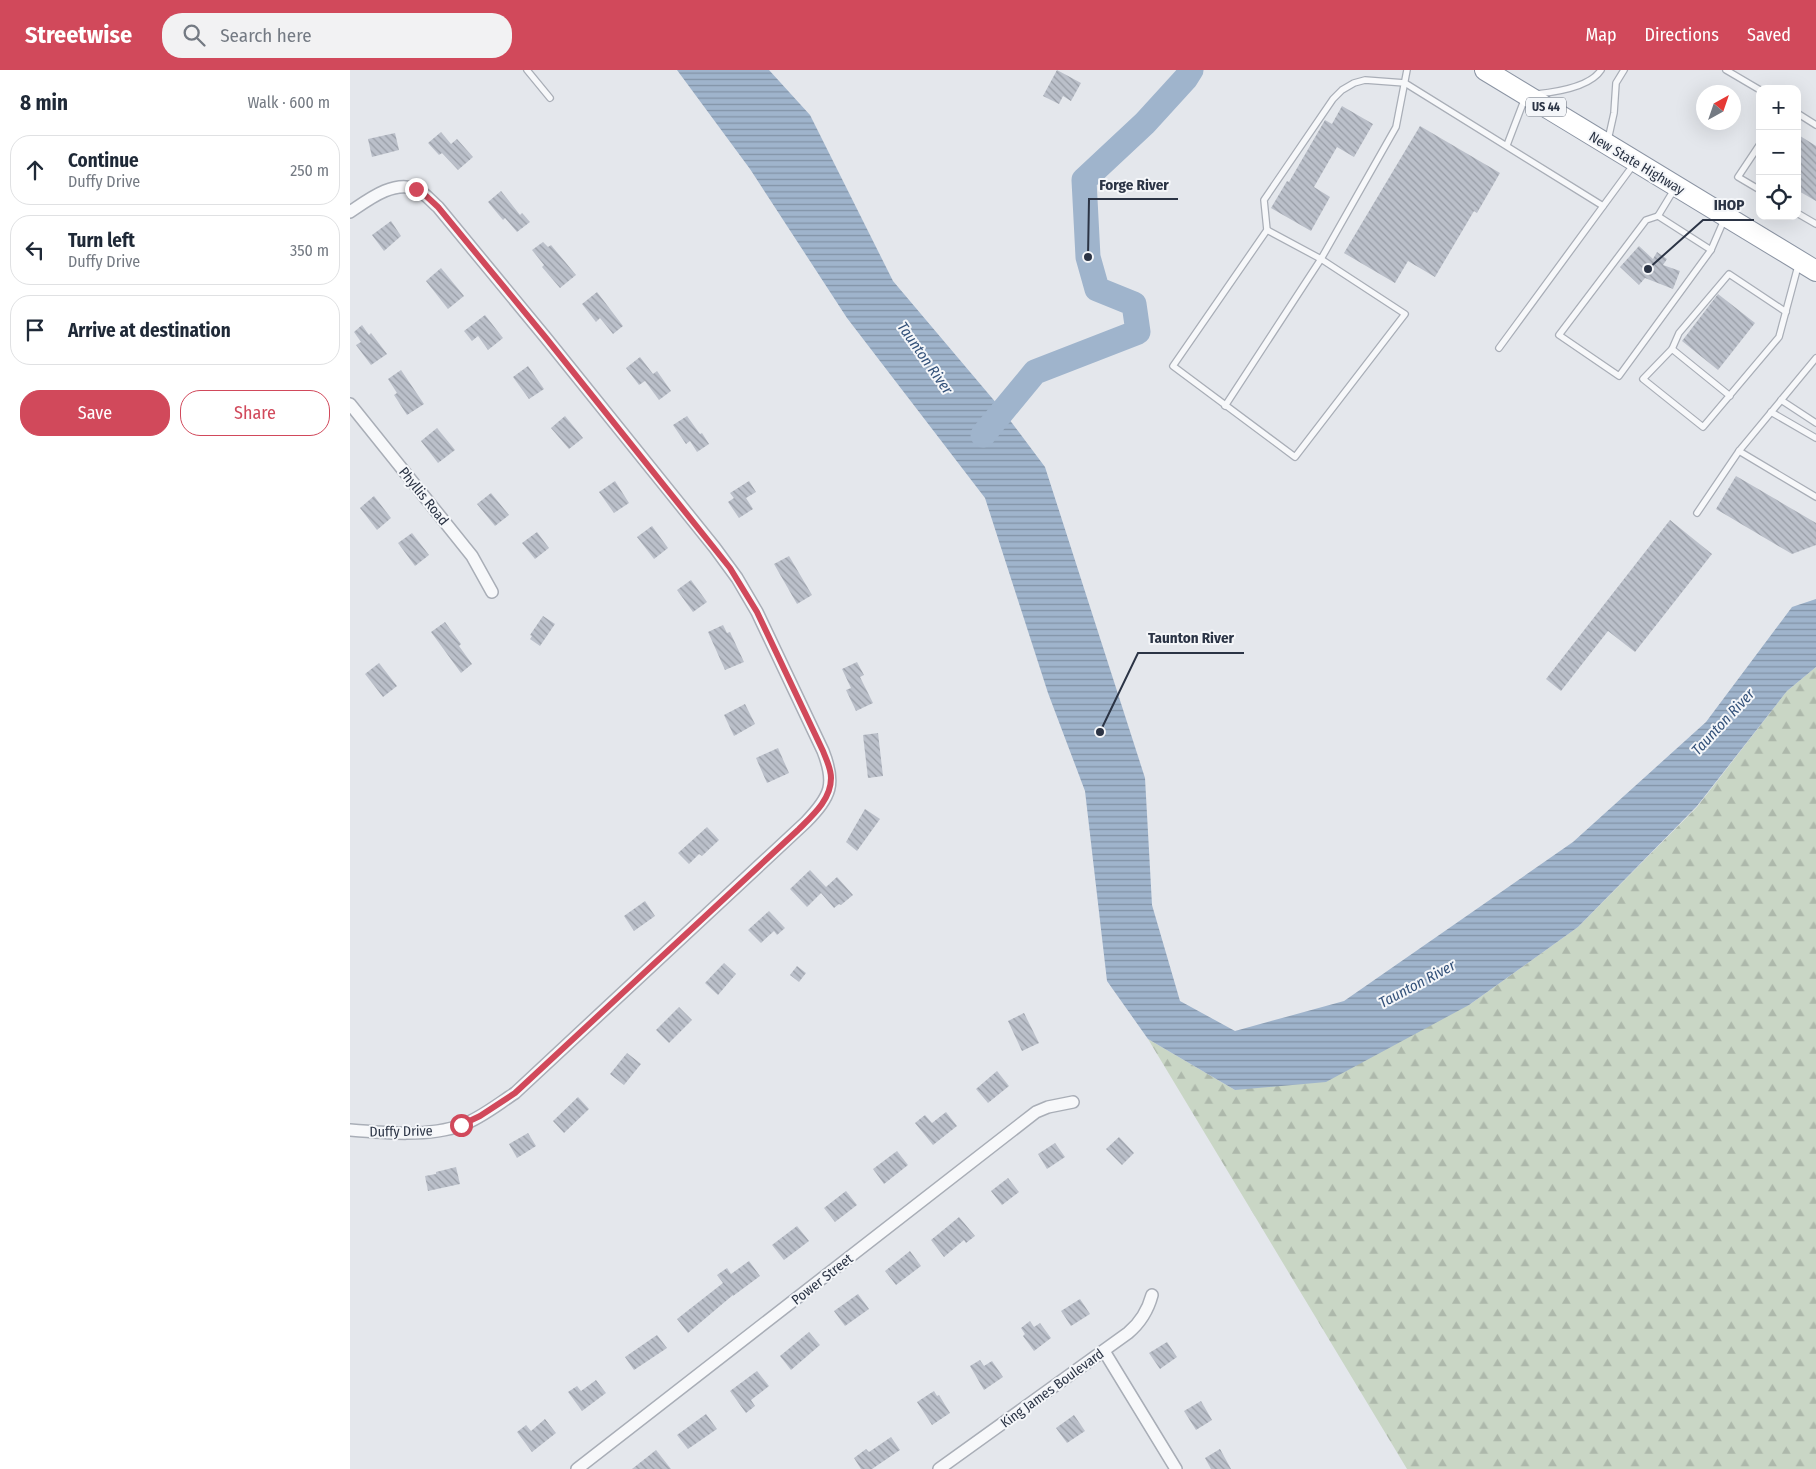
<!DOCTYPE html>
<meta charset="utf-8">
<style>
:root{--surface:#fff;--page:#f2f2f3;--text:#1f2937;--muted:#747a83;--line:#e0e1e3;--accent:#d1495b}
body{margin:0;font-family:"Fira Sans Condensed",sans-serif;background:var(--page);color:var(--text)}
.controls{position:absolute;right:15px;top:15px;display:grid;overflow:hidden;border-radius:10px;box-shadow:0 5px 20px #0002}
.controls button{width:45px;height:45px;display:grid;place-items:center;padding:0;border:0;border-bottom:1px solid var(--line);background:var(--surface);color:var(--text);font:25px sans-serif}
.compass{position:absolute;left:1346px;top:15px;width:45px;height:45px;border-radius:50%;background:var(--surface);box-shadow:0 5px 20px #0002;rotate:40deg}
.stop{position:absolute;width:15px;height:15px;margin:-11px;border:4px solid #d1495b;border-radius:50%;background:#fff}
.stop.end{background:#d1495b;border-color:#fff;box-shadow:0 1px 5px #0008}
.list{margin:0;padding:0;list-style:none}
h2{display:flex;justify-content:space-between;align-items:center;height:65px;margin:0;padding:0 20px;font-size:21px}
h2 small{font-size:16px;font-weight:400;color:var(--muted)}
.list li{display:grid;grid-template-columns:32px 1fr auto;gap:15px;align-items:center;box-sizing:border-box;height:70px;margin:0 10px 10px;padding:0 10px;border:1px solid var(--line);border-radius:20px}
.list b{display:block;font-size:19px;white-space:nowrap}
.list p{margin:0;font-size:16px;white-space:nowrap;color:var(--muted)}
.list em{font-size:16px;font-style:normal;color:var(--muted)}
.actions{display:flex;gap:10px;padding:15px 20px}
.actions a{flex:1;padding:11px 0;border:1px solid var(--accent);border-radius:20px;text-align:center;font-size:18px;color:var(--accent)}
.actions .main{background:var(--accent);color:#fff}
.icon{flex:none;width:28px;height:28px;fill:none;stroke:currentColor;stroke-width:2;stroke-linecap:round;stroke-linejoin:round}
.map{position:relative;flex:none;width:1466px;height:1399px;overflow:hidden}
header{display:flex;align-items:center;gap:30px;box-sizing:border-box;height:70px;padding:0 25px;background:var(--accent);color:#fff}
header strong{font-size:24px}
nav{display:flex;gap:28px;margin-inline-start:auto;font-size:18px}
.search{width:350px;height:45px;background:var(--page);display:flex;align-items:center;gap:12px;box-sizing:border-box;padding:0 18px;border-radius:20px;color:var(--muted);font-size:19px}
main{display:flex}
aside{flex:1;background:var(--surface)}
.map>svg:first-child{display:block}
.forest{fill:url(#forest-firs)}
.water{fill:url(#water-rules)}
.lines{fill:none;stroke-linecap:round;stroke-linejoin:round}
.river{stroke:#9fb4cc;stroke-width:25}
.building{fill:url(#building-back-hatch)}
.lane-casing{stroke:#a9aeb7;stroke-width:8}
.street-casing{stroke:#a9aeb7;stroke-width:14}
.highway-casing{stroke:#8b94a3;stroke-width:22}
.lane{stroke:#f7f8fa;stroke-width:5.5}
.street{stroke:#f7f8fa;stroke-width:11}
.highway{stroke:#fff;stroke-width:20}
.route{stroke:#d1495b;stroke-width:6}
.labels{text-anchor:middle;stroke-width:4;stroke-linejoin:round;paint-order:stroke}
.shield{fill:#f4f6f9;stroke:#676e7b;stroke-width:1}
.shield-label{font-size:12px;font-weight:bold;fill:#2b3445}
.street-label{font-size:14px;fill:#2b3445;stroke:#f4f6f9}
.water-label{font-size:15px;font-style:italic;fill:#34527a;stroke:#f4f6f9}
.leader{fill:none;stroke:#2b3445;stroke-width:2}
.callout-dot{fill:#2b3445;stroke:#f4f6f9;stroke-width:2}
.callout-label{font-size:15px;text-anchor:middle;font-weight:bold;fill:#2b3445;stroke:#f4f6f9;stroke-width:4;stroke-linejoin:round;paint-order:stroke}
</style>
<header>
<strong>Streetwise</strong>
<div class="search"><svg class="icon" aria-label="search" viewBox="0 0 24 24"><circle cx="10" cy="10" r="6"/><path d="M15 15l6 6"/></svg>Search here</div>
<nav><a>Map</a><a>Directions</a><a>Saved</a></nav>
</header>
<main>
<aside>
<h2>8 min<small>Walk · 600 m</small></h2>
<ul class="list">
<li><svg class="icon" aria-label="ahead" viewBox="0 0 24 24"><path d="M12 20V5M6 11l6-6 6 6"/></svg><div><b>Continue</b><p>Duffy Drive</p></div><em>250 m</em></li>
<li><svg class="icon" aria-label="left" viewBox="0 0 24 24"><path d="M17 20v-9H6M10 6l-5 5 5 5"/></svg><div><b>Turn left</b><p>Duffy Drive</p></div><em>350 m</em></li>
<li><svg class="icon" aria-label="arrive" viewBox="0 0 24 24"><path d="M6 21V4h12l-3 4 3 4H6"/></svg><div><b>Arrive at destination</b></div></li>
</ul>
<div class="actions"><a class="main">Save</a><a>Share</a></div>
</aside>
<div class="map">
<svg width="1466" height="1399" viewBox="0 0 1466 1399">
<defs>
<pattern id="forest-firs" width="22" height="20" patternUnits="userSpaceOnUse" patternTransform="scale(1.25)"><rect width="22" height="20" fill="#c9d6c5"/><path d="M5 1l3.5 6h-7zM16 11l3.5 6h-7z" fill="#adb8ab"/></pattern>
<pattern id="water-rules" width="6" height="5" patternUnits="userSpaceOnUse" patternTransform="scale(1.25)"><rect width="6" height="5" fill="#9fb4cc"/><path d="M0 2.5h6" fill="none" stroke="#8293a7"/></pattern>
<pattern id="building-back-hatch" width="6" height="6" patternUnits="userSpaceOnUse" patternTransform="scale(1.25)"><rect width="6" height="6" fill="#bbc0ca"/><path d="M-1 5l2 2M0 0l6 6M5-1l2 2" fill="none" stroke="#989da6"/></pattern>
</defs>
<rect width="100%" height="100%" fill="#e4e7ec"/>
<polygon class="forest" points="1466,597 1466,1399 1057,1399 798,969 885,1020 1119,935 1228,857 1347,737 1437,621"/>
<polygon class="water" points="327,0 419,0 460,45 543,211 653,341 695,397 795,708 802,835 830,931 885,961 994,931 1223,772 1356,652 1442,537 1466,529 1466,597 1437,621 1347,736 1228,857 1119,935 976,1012 885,1020 798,969 757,911 735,721 698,623 635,428 497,248 400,99"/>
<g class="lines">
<polyline class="river" points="633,365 685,302 788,262 784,234 747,219 738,187 734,110 795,53 836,8 841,0"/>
</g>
<g class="building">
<polygon points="707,0 731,13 721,31 713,26 709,34 693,26"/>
<polygon points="992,36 1023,54 1004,87 987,77 964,117 980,127 961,161 921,138 937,111 939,112 975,50 982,54"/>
<polygon points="1070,56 1150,103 1127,143 1124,141 1085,207 1058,191 1045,213 994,183"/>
<polygon points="91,62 101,74 107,69 123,87 108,100 92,83 89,85 78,73"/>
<polygon points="45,63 49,80 22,87 18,69"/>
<polygon points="1447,64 1466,76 1466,131 1447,120"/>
<polygon points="151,121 170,145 172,143 180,152 167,162 155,148 153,150 138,132"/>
<polygon points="41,151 51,166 34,181 22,165"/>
<polygon points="193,172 198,177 201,175 226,205 210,218 192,197 194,195 182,180"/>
<polygon points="1289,176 1303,189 1307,182 1317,189 1313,195 1330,201 1323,219 1295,208 1289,215 1270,197"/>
<polygon points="91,198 114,226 98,239 76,211"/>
<polygon points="247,222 273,256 263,264 250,248 246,252 232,234"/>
<polygon points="1368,224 1405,253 1368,300 1332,271"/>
<polygon points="135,245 153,268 138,280 128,266 122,271 114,261"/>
<polygon points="12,255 19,265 21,263 37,284 21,295 6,275 11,272 4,262"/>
<polygon points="290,287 303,304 307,301 321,321 309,330 295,311 289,315 276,298"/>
<polygon points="178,296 194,319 179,329 163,307"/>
<polygon points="51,300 74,334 57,345 44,325 47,323 38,309"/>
<polygon points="215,346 233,368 219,379 201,358"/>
<polygon points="337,346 350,364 352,363 359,374 347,382 340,371 336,374 323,355"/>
<polygon points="87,358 105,380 88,393 71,371"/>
<polygon points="1386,406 1466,453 1466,475 1442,484 1366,439"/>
<polygon points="265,411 279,433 264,443 249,422"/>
<polygon points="399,411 406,422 396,428 403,439 389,448 378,432 384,428 380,423"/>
<polygon points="141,423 159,445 145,456 127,434"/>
<polygon points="24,426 41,448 27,460 10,438"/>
<polygon points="1320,450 1362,484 1285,582 1258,561 1211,621 1196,609"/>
<polygon points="302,456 318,478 304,489 287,467"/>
<polygon points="187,462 199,478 185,489 172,473"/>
<polygon points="62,463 79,485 65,496 48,473"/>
<polygon points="439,486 462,525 447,534 424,494"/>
<polygon points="341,510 357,532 343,542 327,520"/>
<polygon points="193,546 205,554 190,576 180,569 182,566 180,565"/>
<polygon points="95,552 111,574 109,576 122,594 111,603 81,562"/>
<polygon points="373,555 377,563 380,562 394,592 375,600 358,562"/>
<polygon points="507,592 514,605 510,607 523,633 506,641 496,620 501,618 492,599"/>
<polygon points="29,593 47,616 33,627 15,604"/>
<polygon points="395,634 405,654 384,666 374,645"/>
<polygon points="528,663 533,706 518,708 513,665"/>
<polygon points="428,678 439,703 417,713 406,688"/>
<polygon points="515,739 530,749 507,781 496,772"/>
<polygon points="357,757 369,770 352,786 349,784 339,794 328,783"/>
<polygon points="460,800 476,817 487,807 503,825 491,835 489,834 484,838 471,823 457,837 440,819"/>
<polygon points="295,831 305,846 284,861 274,846"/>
<polygon points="419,841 435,858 427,865 424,861 411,873 398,860"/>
<polygon points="374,893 386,904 368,925 355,913"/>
<polygon points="447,896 456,903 449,912 440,905"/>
<polygon points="329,937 342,950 319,973 306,960"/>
<polygon points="674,943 689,973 672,981 658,951"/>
<polygon points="277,983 291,994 274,1015 260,1004"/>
<polygon points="647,1001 659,1016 638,1033 626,1019"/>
<polygon points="228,1027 239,1039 214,1063 203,1051"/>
<polygon points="596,1042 607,1056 583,1075 565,1053 575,1045 582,1053"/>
<polygon points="178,1063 186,1076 167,1088 159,1074"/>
<polygon points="769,1067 784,1083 772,1095 756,1079"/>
<polygon points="705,1073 715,1087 697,1099 688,1084"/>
<polygon points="547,1081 558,1095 534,1114 523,1099"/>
<polygon points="106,1097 110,1114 78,1121 75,1106 86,1104 86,1102"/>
<polygon points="658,1108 669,1122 652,1135 641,1121"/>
<polygon points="496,1121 507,1135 485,1152 474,1138"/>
<polygon points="609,1147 625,1166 616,1173 614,1170 594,1187 581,1170"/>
<polygon points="447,1156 459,1171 434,1190 422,1175"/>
<polygon points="560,1181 571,1196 546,1215 535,1201"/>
<polygon points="399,1191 410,1206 383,1226 383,1225 338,1263 327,1249 373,1213 367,1205 377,1198 381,1204"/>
<polygon points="508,1224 519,1239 495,1256 484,1241"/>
<polygon points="730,1229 740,1244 721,1256 711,1241"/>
<polygon points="680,1251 684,1257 690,1253 701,1268 684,1281 673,1266 675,1264 671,1258"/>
<polygon points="459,1262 470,1275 441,1300 430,1286"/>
<polygon points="307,1265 317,1278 284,1300 275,1287"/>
<polygon points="817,1272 827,1287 810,1299 799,1283"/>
<polygon points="630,1290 634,1296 642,1291 653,1307 634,1320 620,1296"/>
<polygon points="407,1301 419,1316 401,1330 405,1336 396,1343 380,1321"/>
<polygon points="246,1310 256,1323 232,1341 218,1322 227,1316 231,1321"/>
<polygon points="584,1321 587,1326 589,1325 600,1343 582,1355 567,1332"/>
<polygon points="851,1331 862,1350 846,1360 834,1341"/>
<polygon points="356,1344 367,1359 338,1379 327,1365"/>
<polygon points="724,1345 735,1361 717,1373 706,1358"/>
<polygon points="195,1349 206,1363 182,1382 167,1362 176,1355 181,1361"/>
<polygon points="541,1367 550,1380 522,1399 511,1399 504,1388 516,1379 519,1382"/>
<polygon points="870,1379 881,1399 861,1399 855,1388"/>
<polygon points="306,1380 321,1399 282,1399"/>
</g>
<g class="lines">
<g class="lane-casing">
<g id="lane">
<polyline points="177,0 200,28"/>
<polyline points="1376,0 1410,20"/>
<path d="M1187 24C1206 22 1240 17 1251 0"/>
<polyline points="1447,43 1466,55"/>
<polyline points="1258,70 1264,43 1266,13 1274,0"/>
<polyline points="1410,74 1388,107 1410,120"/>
<polyline points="1157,75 1175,28"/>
<polyline points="1325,118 1308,146 1296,150 1209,265 1269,306 1361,180 1374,150"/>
<polyline points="1447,143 1466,154"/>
<polyline points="1308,146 1361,180"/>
<polygon points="917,160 971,189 1055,244 945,387 823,296"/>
<polyline points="917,160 914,130 983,29 992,20 1004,13 1015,10 1055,13 1253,136"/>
<polyline points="1149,278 1284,94"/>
<polyline points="1322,279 1329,263 1379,204 1436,242"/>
<polyline points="1380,326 1322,279 1293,309 1353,357 1429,267 1448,196"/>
<polyline points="1431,330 1466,353"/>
<polyline points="875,336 971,189 1046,57 1057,0"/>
<polyline points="1421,342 1466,368"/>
<polyline points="1389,381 1466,427"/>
<polyline points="1347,443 1389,381 1466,288"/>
</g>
</g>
<g class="street-casing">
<g id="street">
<path d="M0 142C18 130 43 110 66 119 75 123 81 131 88 137L196 268 365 478 387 508 407 542 473 681C486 714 481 726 456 752L165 1023C148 1034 131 1048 112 1055 80 1067 34 1063 0 1060"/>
<polyline points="0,334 122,486 142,522"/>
<polyline points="754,1281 826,1399"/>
<polyline points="227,1399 686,1042 698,1037 723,1032"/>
<path d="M589 1399 778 1263C790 1253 798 1240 802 1225"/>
</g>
</g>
<g class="highway-casing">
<polyline id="highway" points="1135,0 1466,201"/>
</g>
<use href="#lane" class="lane"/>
<use href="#street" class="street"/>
<use href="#highway" class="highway"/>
</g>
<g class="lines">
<path class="route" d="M66 119 74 124 88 137 196 268 380 498 407 542 473 681C476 689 481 698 481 708 481 730 462 746 448 760L165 1023 130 1046 111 1055"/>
</g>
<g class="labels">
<rect class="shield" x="1176" y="27.5" width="40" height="19" rx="4"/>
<g class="shield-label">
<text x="1196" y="41">US 44</text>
</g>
<g class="street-label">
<text transform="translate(1287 93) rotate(31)" y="5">New State Highway</text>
<text transform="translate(74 426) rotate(51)" y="5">Phyllis Road</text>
<text transform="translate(51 1061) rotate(-1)" y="5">Duffy Drive</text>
<text transform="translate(472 1209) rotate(-38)" y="5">Power Street</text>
<text transform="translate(702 1318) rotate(-36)" y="5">King James Boulevard</text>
</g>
<g class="water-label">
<text transform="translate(575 288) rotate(55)" y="5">Taunton River</text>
<text transform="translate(1373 652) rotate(-47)" y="5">Taunton River</text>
<text transform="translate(1067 914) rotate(-28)" y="5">Taunton River</text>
</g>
</g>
<path class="leader" d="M738 187L739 129H828M1298 199L1353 150H1404M750 662L788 583H894"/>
<g class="callout-dot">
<circle cx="738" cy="187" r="5"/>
<circle cx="1298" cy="199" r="5"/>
<circle cx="750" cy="662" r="5"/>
</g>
<g class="callout-label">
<text x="784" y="120">Forge River</text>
<text x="1379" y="140">IHOP</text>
<text x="841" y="573">Taunton River</text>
</g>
</svg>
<div class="controls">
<button>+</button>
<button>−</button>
<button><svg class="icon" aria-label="locate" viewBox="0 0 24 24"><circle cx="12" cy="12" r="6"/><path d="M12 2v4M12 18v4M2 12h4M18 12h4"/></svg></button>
</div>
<svg class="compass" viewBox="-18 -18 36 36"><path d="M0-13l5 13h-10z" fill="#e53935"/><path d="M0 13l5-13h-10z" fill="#747a83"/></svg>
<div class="stop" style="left:111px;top:1055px"></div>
<div class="stop end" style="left:66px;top:119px"></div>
</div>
</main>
